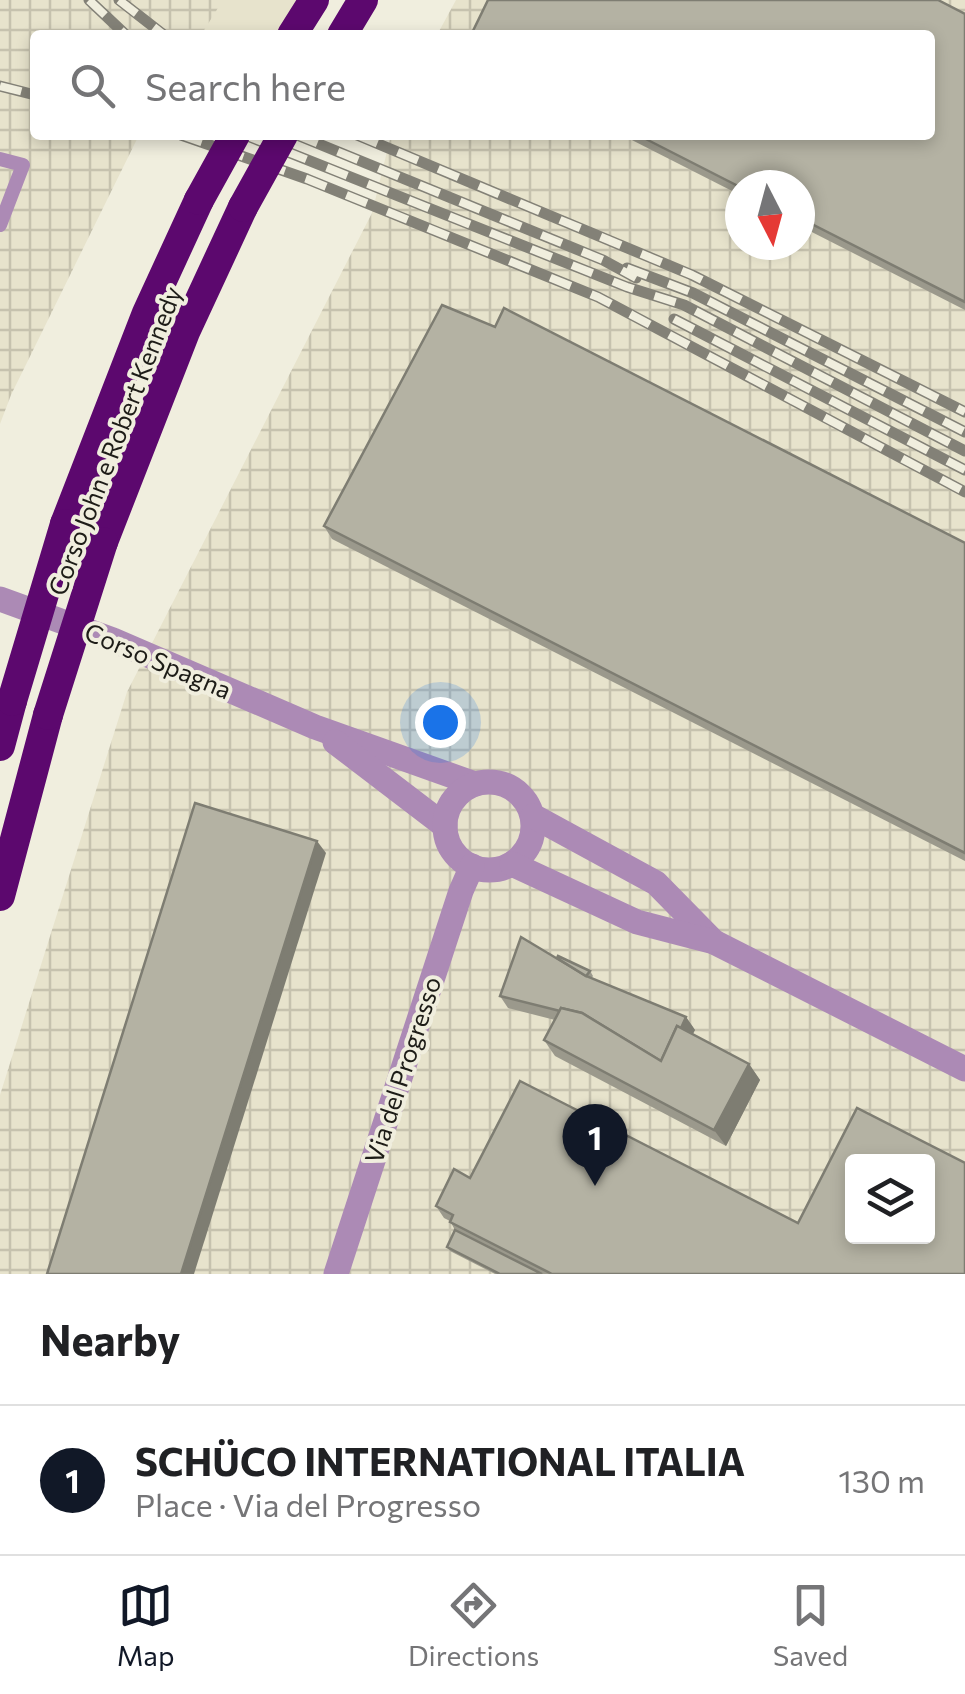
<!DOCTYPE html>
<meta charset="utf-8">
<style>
:root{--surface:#fff;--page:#f2f2f2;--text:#202124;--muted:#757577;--line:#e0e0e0;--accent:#111827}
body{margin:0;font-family:Commissioner,sans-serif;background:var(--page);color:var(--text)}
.controls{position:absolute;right:30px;bottom:30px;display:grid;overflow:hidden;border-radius:10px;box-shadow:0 5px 15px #0003}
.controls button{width:90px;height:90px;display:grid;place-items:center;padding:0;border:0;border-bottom:2px solid var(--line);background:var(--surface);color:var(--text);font:50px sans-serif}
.compass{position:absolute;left:725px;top:170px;width:90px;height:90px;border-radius:50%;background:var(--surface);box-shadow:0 5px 15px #0003;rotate:174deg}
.you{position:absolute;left:440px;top:722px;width:35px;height:35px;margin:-25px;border:8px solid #fff;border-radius:50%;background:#1a73e8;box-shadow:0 0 0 15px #1a73e833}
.badge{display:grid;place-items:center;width:65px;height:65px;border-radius:50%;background:var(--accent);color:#fff;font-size:32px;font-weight:700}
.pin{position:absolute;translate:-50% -82px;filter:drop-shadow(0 2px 5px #0008)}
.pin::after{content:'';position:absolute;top:52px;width:35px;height:30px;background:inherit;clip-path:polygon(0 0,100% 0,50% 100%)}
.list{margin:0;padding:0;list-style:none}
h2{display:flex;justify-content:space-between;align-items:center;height:130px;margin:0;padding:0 40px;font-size:42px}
h2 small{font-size:32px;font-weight:400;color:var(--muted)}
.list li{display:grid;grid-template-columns:65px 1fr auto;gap:30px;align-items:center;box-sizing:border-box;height:150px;padding:0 40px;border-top:2px solid var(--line)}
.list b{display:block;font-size:38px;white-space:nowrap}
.list p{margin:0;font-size:32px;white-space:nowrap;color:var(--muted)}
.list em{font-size:32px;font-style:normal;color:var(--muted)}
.icon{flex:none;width:55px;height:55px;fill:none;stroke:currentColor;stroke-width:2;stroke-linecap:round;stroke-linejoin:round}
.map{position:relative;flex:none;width:965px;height:1274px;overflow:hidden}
.search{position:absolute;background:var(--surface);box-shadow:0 5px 15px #0003;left:30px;right:30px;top:30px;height:110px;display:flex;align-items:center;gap:25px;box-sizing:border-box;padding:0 35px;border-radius:10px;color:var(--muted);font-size:38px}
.sheet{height:280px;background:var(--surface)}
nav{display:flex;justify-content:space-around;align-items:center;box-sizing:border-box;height:140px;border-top:2px solid var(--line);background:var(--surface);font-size:28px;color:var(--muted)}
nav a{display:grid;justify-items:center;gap:5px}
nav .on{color:var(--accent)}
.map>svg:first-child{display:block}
.built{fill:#e7e3cc}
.industrial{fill:url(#industrial-grid);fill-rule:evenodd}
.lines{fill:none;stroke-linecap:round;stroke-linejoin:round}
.lane{stroke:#ac8ab5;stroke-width:14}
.street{stroke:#ac8ab5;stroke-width:25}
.highway{stroke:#5c086e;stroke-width:30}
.rail-casing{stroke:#838177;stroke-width:11}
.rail{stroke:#f0eede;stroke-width:8;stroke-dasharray:22;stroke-linecap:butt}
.highway-bridge{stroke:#5c086e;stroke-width:30}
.wall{fill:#9b998c}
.shaded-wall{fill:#7e7d72}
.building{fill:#b4b2a3;stroke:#7e7d72;stroke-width:2.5;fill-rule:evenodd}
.labels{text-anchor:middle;stroke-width:8;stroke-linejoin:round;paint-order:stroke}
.street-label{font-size:25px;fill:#1d1c17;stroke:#f0eede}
</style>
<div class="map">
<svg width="965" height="1274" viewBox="0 0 965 1274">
<defs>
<pattern id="industrial-grid" width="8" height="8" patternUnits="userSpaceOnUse" patternTransform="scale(2.5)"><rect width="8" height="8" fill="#e7e3cc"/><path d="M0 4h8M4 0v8" fill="none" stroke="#c6c2ae"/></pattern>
</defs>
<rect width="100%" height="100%" fill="#f0eede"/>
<polygon class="built" points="0,0 308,0 288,35 35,35"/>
<g class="industrial">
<polygon points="0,0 223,0 201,35 35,35 35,135 139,135 11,395 0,424"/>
<path d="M456 0H965V1274H0V1095L127 692 372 213 391 135H930V35H437ZM740 185H800V245H740ZM852 1162H928V1236H852Z"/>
</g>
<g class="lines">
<polyline class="lane" points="0,159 23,165 0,225"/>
<g class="street">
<polyline points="0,599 113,640 315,727 475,784"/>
<polyline points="335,742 445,826"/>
<circle cx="489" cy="826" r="44"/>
<polyline points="533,816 656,883 714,942"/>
<polyline points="512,864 637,922 714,942 965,1069"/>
<polyline points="336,1274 461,891 472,866"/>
</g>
<g class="highway">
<polyline points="292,35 314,0"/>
<polyline points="342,35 363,0"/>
<polyline points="65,524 147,313 199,200"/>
<polyline points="103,542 185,332 243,207"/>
<polyline points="0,746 12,701"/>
<polyline points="0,896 48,715"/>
</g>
<g class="rail-casing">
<g id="rail">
<polyline points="89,0 126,35"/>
<polyline points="119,0 164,35"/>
<polyline points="0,86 35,95"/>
<polyline points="181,135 307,179 598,297 965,492"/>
<polyline points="245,135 627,287 684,305 965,451"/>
<polyline points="297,135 603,260 636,278"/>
<polyline points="357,135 692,275 965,412"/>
<polyline points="627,268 693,293 965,432"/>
<polyline points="674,319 965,470"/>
</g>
</g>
<use href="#rail" class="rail"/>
<g class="highway-bridge">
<polyline points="199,200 235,135"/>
<polyline points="243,207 283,135"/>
<polyline points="12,701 65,524"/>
<polyline points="48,715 103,542"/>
</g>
</g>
<g class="wall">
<polygon points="965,14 965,310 800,226 800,185 740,185 740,195 622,135 930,135"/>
<polygon points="324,526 965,543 965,861 332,539"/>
<polygon points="557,959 590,971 593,976 591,979 686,1017 695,1030 692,1034 749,1064 760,1080 726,1146 555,1056 544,1040 555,1020 508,1008 500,996"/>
<polygon points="470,1178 798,1223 965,1274 495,1274 450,1251 447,1247 455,1230 450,1221 444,1218 436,1206"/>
</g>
<g class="shaded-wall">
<polygon points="317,841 326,853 194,1274 181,1274"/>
<polygon points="686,1017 695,1030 672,1076 664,1064"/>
<polygon points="749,1064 760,1080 726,1146 714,1130"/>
</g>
<g class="building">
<polygon points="488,0 938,0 965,14 965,302 800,218 800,185 740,185 740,187 638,135 930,135 930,35 471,35"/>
<polygon points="442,305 495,327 504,308 965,543 965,853 324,526"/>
<polygon points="195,803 317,841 181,1274 47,1274"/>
<polygon points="521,937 586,976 686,1017 681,1028 677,1026 661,1061 582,1013 561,1008 560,1011 500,996"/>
<polygon points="558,956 590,971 586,976 557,958"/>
<polygon points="561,1008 582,1013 661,1061 677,1026 749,1064 714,1130 544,1040"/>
<path d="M520 1081 798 1223 857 1108 965 1163V1274H552L450 1222 453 1215 436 1206 454 1169 470 1178ZM852 1162H928V1236H852Z"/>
<polygon points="455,1230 542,1274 500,1274 447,1247"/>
</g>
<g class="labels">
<g class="street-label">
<text transform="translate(115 441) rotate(-69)" y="9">Corso John e Robert Kennedy</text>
<text transform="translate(158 661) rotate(23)" y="9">Corso Spagna</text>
<text transform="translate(403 1070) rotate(-72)" y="9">Via del Progresso</text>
</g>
</g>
</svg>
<div class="controls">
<button><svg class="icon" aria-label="layers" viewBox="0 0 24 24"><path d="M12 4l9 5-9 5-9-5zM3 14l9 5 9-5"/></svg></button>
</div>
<svg class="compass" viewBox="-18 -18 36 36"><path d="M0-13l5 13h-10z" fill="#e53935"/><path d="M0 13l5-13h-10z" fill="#757577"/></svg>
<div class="you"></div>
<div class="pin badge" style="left:595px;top:1186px">1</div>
<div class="search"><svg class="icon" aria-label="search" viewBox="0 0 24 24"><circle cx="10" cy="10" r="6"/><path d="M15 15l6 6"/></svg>Search here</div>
</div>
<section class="sheet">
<h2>Nearby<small></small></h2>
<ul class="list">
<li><span class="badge">1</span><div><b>SCHÜCO INTERNATIONAL ITALIA</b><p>Place · Via del Progresso</p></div><em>130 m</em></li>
</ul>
</section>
<nav>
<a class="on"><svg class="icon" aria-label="map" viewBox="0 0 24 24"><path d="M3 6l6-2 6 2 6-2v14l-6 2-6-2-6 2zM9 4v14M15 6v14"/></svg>Map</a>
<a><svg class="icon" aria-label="directions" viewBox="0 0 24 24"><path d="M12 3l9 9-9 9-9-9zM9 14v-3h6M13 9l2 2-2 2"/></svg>Directions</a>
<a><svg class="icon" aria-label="saved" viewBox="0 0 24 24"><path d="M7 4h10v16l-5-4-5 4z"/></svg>Saved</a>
</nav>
